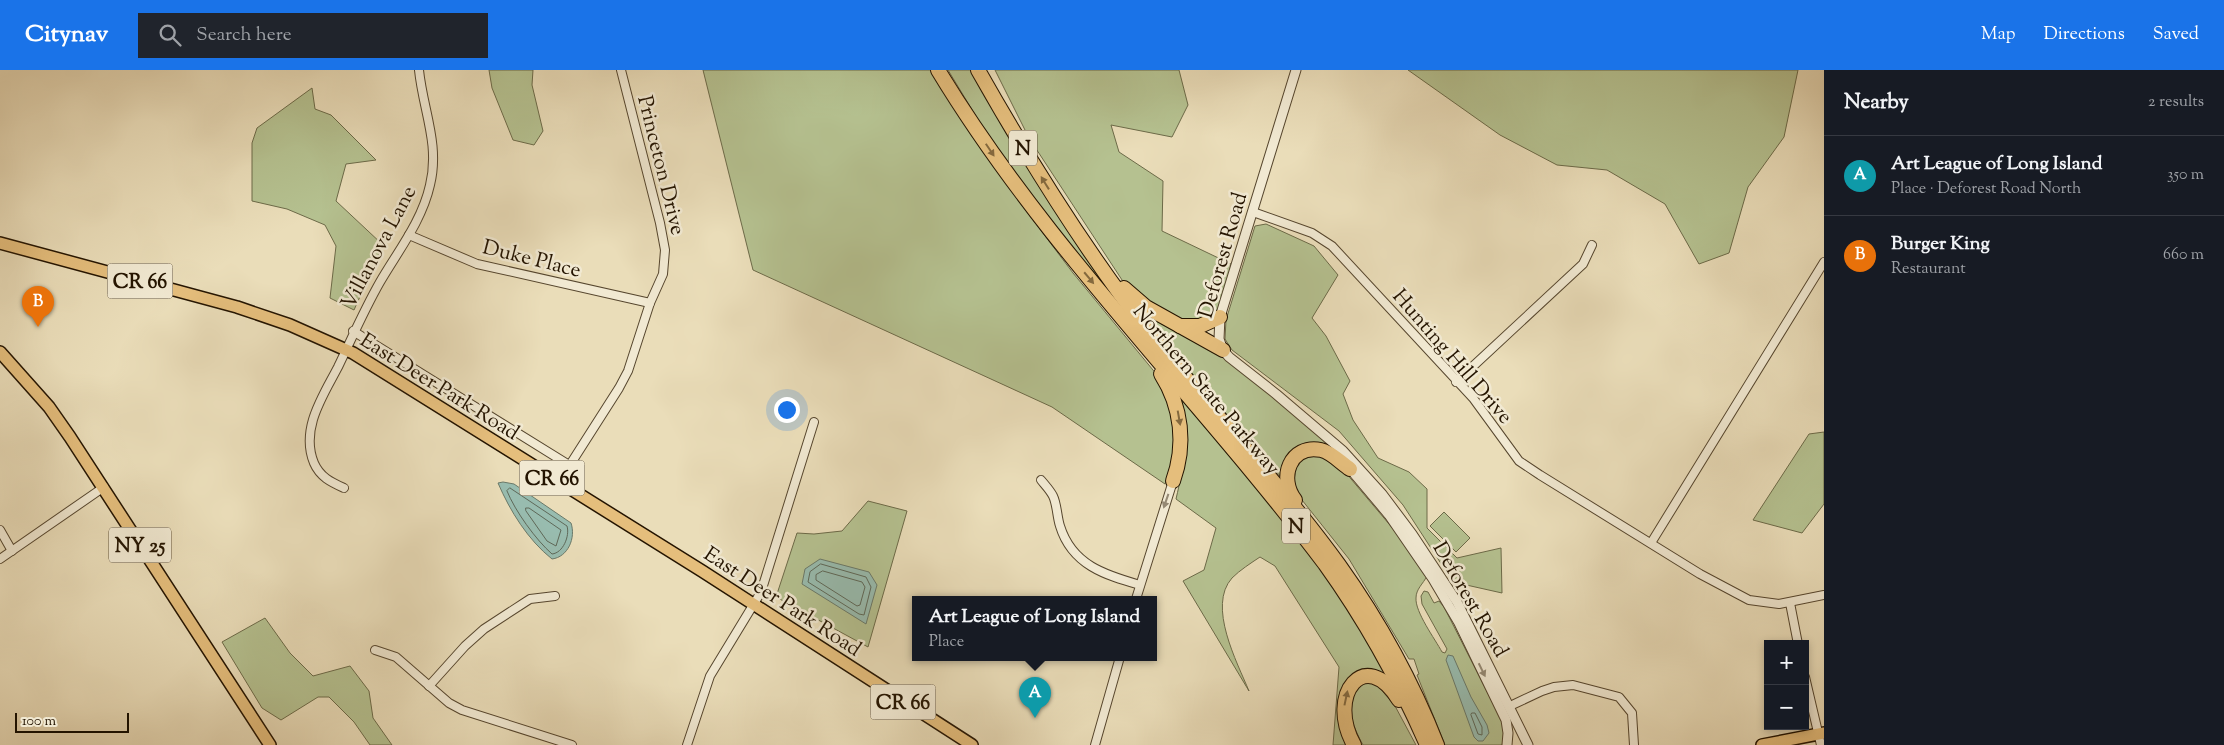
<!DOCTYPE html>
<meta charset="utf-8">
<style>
:root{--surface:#171b24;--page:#20242c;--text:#f1f3f6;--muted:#9ea1a6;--line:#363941;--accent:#1a73e8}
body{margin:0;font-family:"Sorts Mill Goudy",serif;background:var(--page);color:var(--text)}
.controls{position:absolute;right:15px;bottom:15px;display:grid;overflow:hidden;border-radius:0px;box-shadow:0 2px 8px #0003}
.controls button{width:45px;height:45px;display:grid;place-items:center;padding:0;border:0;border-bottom:1px solid var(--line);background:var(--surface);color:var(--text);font:25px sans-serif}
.scale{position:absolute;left:15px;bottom:12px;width:114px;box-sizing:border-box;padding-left:5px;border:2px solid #241400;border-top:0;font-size:14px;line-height:18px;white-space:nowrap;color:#241400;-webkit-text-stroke:4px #f1e9d2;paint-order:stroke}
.you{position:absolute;left:786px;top:339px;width:18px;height:18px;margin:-12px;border:4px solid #fff;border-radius:50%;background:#1a73e8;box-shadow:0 0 0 8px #1a73e833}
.badge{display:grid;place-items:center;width:32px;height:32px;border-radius:50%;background:var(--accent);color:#fff;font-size:16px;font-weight:700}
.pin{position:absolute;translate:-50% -41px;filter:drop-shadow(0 1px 2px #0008)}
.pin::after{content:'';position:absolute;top:26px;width:18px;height:15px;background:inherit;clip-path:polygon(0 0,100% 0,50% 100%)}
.popup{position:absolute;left:912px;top:526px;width:245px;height:65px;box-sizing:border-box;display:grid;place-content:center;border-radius:0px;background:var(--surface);filter:drop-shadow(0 1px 4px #0005);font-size:16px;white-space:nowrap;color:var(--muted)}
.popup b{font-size:19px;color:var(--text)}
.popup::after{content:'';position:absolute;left:50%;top:100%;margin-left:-10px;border:10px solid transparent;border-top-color:var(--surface)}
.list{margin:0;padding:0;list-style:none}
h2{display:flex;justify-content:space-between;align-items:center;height:65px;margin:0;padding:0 20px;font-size:21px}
h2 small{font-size:16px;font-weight:400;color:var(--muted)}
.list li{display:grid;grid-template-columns:32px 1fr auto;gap:15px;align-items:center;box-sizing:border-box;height:80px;padding:0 20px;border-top:1px solid var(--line)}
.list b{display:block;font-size:19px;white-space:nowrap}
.list p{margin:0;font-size:16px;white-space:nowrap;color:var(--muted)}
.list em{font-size:16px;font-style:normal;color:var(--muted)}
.icon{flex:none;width:28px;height:28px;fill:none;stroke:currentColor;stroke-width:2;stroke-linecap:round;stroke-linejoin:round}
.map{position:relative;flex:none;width:1824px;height:675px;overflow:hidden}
header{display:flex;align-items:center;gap:30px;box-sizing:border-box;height:70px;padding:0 25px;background:var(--accent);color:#fff}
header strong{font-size:24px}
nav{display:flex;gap:28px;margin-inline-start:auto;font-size:18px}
.search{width:350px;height:45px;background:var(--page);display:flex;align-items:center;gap:12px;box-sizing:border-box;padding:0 18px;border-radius:0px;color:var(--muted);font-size:19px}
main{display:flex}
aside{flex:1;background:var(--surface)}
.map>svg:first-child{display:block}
.green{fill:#b5c190;stroke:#6c6a48}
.water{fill:#98bcaf;stroke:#6a7969}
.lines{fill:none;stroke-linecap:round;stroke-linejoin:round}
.shore{stroke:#5e6858;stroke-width:1}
.minor-casing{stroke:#56462e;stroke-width:10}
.tertiary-casing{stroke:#56462e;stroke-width:11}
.primary-casing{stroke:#241400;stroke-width:14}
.motorway-casing{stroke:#241400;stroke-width:16}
.minor{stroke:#f1e9d2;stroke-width:8}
.tertiary{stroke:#f1e9d2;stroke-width:9}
.primary{stroke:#e5be7c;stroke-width:11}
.motorway{stroke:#e5be7c;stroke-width:14}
.oneway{fill:#84693e}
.oneway2{fill:#958974}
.labels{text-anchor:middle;stroke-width:5;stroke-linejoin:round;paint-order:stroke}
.shield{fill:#f1e9d2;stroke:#62543f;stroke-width:1}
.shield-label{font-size:20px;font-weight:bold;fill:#241400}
.street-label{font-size:21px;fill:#241400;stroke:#f1e9d2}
</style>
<header>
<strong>Citynav</strong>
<div class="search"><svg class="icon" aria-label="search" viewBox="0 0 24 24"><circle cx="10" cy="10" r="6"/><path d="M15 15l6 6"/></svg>Search here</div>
<nav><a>Map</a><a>Directions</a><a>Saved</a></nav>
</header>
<main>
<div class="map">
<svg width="1824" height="675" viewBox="0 0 1824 675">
<rect width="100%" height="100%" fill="#eaddb9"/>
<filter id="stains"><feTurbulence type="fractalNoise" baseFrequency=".004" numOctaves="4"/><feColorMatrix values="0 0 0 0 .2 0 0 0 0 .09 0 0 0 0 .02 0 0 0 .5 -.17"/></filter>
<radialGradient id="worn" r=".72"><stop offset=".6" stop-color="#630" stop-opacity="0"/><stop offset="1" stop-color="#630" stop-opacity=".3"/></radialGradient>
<g class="green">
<polygon points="489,0 533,0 532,15 543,61 534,75 513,70 492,18"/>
<polygon points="703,0 933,0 1021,134 1073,203 1167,317 1177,350 1176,379 1165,414 1052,337 753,200"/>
<polygon points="948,0 975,0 1111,222 1070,175 991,71"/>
<path d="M995 0H1179L1188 35 1172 67 1111 55 1119 82 1163 111 1162 161 1231 194C1228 207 1225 234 1216 243 1192 270 1145 230 1124 213L1029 68Z"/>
<polygon points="1408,0 1798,0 1784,67 1748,117 1729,183 1699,194 1665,134 1607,100 1557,95 1500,65"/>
<polygon points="312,18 315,39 331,45 376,90 346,94 336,131 383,175 354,240 330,228 336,176 325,155 287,139 252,131 252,73 257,58"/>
<polygon points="1266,154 1314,176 1338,205 1312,248 1326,266 1350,311 1343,324 1353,350 1378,388 1409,402 1427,419 1427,458 1457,488 1501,478 1502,523 1453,512 1403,435 1339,361 1232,280 1225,269 1226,250 1255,156"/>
<polygon points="1144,238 1231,293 1272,324 1324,371 1327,376 1312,375 1281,407 1181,291 1141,240"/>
<path d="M1181 328 1242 397 1359 549 1387 607 1348 612 1351 675H1333L1339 597 1275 496 1260 487C1251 493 1240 500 1232 508 1207 536 1237 592 1249 621L1183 511 1204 500 1216 458 1176 429C1184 395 1190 362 1181 328Z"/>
<polygon points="1824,362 1824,434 1802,463 1753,450 1809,364"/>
<path d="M1313 383 1335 390 1400 467 1427 506C1423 514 1416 519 1416 528 1415 542 1435 569 1442 582L1445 583 1447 579 1422 534 1421 526 1424 521 1428 522 1434 533 1439 531 1444 537 1503 653 1504 668 1502 675H1445L1417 605 1419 604 1414 589H1409L1349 489 1294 420 1292 404 1299 390Z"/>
<polygon points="868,431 907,441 868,577 776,527 797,463 814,464 842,461"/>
<polygon points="1444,442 1470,468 1456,482 1430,456"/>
<polygon points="265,548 290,583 313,606 350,596 369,621 373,648 392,675 370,675 354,652 329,627 318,627 281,650 262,638 222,572"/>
<path d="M1373 610 1395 636 1416 675H1363C1354 659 1339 625 1361 612 1365 611 1370 610 1373 610Z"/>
</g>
<g class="water">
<path d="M503 412 514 414 571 453C576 468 568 487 552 489 528 470 510 441 498 413Z"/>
<polygon points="820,489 869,502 877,515 866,554 802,514 805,499"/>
<polygon points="1448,585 1453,586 1471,627 1487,655 1489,663 1483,671 1478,671 1474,667 1446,590"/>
</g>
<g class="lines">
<g class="shore">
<path d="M510 418 567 456C570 466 563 483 552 484 536 470 515 441 507 421Z"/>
<polygon points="526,438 529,438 561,460 556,476 547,471 526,441"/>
<polygon points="821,494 866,507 871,517 864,545 859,544 808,512 810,502"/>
<polygon points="823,501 862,512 865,517 860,535 857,536 816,510 816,505"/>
<polygon points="1472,643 1475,643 1482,657 1482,665 1478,664 1471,645"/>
</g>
<g class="minor-casing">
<g id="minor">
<polyline points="1253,142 1312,163 1332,176 1473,328 1519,391 1540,405 1700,504 1749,530 1779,534 1824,525"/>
<polyline points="409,165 477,194 650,233"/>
<polyline points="353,261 569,395"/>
<polyline points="1456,312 1583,194 1592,175"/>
<path d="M1041 410C1045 415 1050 420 1053 426 1057 434 1057 447 1060 456 1072 495 1105 505 1140 515"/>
<polyline points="559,412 619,318 628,301 650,233 663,204 665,180 660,153 621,0"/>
<path d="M344 418C331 412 320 407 314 393 300 359 323 326 338 297 352 268 364 240 380 212 398 181 422 151 430 115 440 74 423 40 419 0"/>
<polyline points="0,460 12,481"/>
<polyline points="1651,473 1824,192"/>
<polyline points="0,489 104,417"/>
<polyline points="1136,529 1173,411"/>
<polyline points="1790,533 1798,574"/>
<polyline points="375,580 396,587 449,633 462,640 572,675"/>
<polyline points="1805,607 1821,675"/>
<polyline points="429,616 465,576 484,559 530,529 555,526"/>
<polyline points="1510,636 1542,621 1554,617 1573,615 1619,627 1632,643 1634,675"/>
<polyline points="687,675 710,606 761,522 814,352"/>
<polyline points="1095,675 1120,587"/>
</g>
</g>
<g class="tertiary-casing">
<g id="tertiary">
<polyline points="1296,0 1220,247 1219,269 1223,280 1229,287 1276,324 1343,381 1382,424 1412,464 1457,532 1528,675"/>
<polyline points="1347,395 1389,445 1433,509 1459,553 1506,650 1508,663 1507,675"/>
</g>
</g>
<g class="primary-casing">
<g id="primary">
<polyline points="0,173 237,237 290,255 353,283 702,501 972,675"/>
<polyline points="0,282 49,337 70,367 270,675"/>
<polyline points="1762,675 1824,663"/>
</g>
</g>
<g class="motorway-casing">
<g id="motorway">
<path d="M938 0C1047 180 1199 327 1325 494 1366 551 1399 611 1427 675"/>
<path d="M978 0C1030 92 1086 182 1151 265 1212 343 1281 415 1339 495 1379 551 1412 611 1437 675"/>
<polyline points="1124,218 1146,237 1223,280"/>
<polyline points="1180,256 1200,256 1220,247"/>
<path d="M1161 304C1182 337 1186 375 1173 411"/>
<path d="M1295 430C1278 408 1290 374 1321 380 1331 382 1341 393 1350 399"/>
<path d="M1354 675C1326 625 1365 575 1399 630"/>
</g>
</g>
<use href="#minor" class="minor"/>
<use href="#tertiary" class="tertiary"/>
<use href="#primary" class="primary"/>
<use href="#motorway" class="motorway"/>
</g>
<defs><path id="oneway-solid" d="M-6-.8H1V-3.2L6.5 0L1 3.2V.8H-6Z" transform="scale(1.25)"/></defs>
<g class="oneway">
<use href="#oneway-solid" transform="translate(990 80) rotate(56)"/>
<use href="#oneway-solid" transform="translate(1045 113) rotate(-122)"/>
<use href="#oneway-solid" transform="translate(1089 208) rotate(50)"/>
<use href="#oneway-solid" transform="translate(1179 348) rotate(80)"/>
<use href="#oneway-solid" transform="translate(1346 628) rotate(-78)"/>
</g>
<g class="oneway2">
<use href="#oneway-solid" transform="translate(1166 431) rotate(109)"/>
<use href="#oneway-solid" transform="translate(1482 600) rotate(64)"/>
</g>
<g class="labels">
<g class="shield">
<rect x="1009" y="60.5" width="28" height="35" rx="4"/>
<rect x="107.5" y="193.5" width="65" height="35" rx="4"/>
<rect x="519.5" y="390.5" width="65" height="35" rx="4"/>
<rect x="1282" y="438.5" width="28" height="35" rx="4"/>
<rect x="109" y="457.5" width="62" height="35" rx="4"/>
<rect x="870.5" y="614.5" width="65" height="35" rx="4"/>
</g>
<g class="shield-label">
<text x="1023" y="85">N</text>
<text x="140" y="218">CR 66</text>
<text x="552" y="415">CR 66</text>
<text x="1296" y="463">N</text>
<text x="140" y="482">NY 25</text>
<text x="903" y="639">CR 66</text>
</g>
<g class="street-label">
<text transform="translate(662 95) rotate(76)" y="7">Princeton Drive</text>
<text transform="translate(378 177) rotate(-62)" y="7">Villanova Lane</text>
<text transform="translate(1222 185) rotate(-74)" y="7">Deforest Road</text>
<text transform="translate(532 188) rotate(14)" y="7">Duke Place</text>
<text transform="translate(1453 286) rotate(49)" y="7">Hunting Hill Drive</text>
<text transform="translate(440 316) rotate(32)" y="7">East Deer Park Road</text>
<text transform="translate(1207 319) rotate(50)" y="7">Northern State Parkway</text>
<text transform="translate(1471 529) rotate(60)" y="7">Deforest Road</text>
<text transform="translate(783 531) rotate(33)" y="7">East Deer Park Road</text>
</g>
</g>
<rect width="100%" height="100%" filter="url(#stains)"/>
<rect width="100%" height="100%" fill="url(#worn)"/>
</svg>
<div class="controls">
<button>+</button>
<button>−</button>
</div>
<div class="scale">100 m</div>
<div class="you"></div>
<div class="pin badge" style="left:1035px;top:648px;background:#0f9aa8">A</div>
<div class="popup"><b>Art League of Long Island</b>Place</div>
<div class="pin badge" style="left:38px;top:257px;background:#e8710a">B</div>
</div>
<aside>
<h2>Nearby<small>2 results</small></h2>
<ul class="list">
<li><span class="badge" style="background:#0f9aa8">A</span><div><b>Art League of Long Island</b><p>Place · Deforest Road North</p></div><em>350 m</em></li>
<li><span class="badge" style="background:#e8710a">B</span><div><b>Burger King</b><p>Restaurant</p></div><em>660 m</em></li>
</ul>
</aside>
</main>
